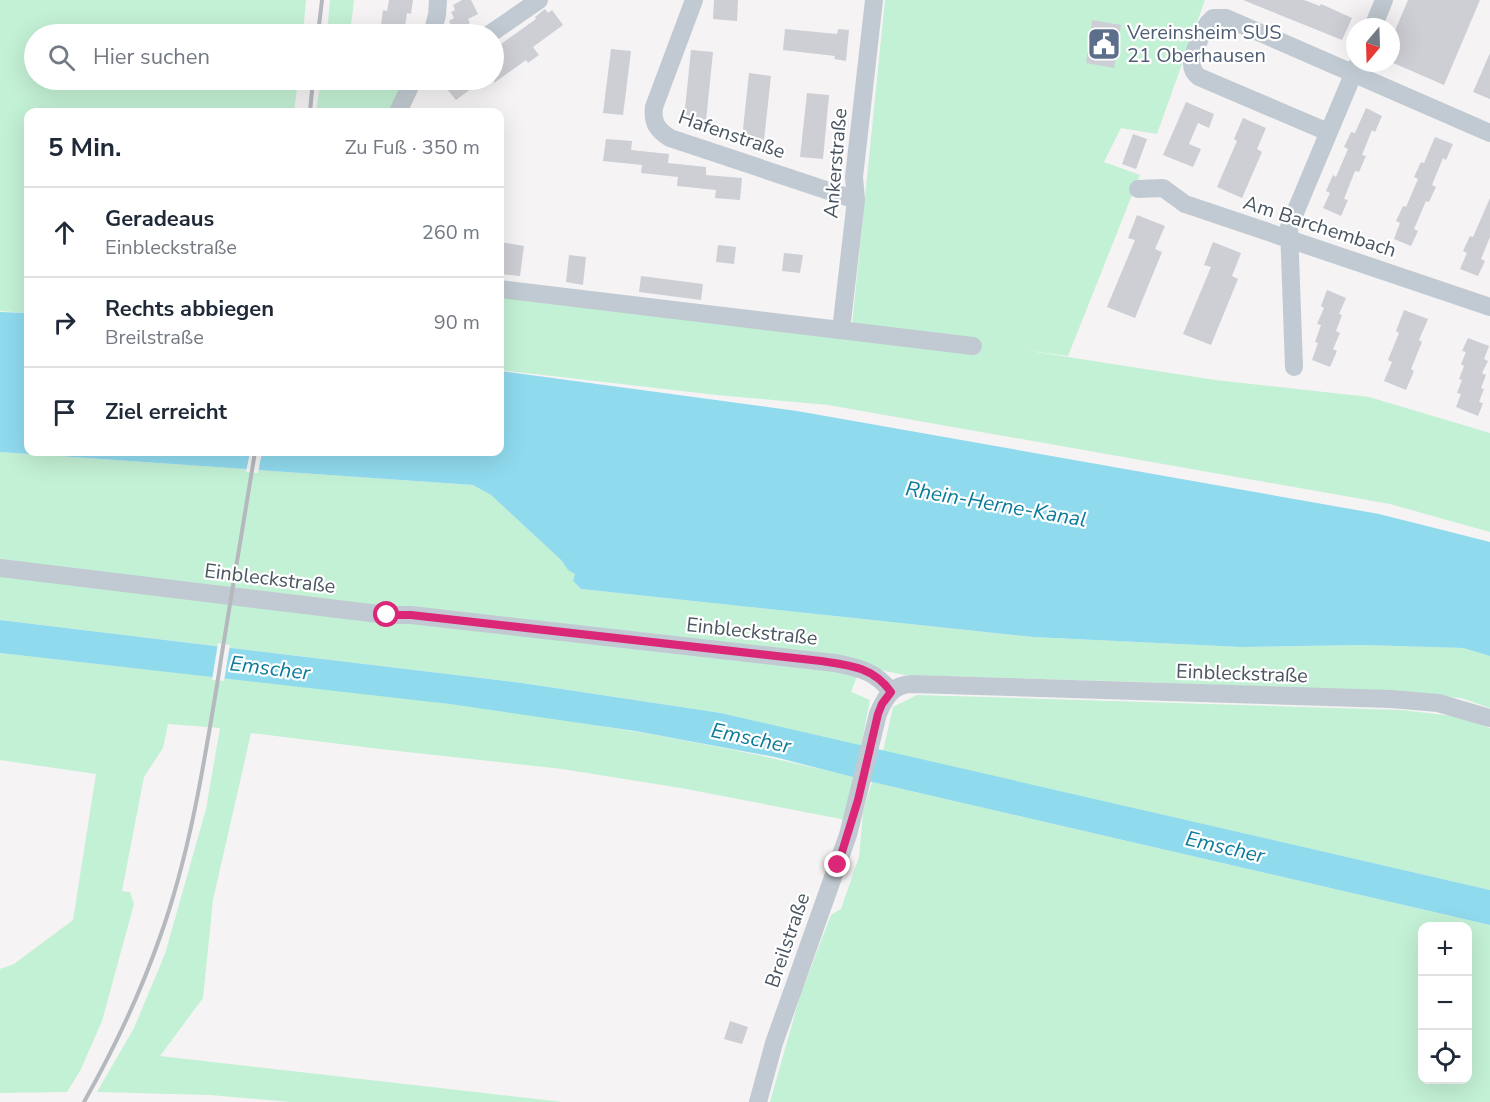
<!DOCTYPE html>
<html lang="de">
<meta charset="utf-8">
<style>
:root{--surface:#fff;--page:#f2f2f3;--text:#1f2937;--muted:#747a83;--line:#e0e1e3}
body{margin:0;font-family:"Nunito Sans",sans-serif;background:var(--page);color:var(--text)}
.controls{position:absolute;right:18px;bottom:18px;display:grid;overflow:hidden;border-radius:12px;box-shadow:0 6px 24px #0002}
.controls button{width:54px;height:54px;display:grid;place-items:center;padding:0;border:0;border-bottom:2px solid var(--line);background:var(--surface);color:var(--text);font:30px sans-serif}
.compass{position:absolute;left:1346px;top:18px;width:54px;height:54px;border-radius:50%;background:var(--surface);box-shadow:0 6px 24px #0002;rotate:199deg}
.stop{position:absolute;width:18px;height:18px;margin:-14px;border:4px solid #db2777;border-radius:50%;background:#fff}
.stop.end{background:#db2777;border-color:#fff;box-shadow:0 2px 6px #0008}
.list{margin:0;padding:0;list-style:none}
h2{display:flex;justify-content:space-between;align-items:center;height:78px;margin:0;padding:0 24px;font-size:26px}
h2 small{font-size:20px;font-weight:400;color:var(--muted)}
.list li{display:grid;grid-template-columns:39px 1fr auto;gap:18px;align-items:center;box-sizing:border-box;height:90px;padding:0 24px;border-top:2px solid var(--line)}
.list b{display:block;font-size:22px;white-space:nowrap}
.list p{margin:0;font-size:20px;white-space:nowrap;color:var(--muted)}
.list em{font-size:20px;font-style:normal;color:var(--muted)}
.icon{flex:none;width:33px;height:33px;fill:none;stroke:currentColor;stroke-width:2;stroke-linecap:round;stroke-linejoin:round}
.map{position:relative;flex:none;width:1490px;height:1102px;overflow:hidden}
.search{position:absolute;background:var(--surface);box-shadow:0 6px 24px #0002;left:24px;top:24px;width:480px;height:66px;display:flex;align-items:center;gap:15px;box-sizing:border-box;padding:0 21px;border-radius:33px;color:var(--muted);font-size:22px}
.panel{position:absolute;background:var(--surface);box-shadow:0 6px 24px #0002;left:24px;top:108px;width:480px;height:348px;border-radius:12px}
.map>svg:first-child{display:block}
.green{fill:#c3f1d5;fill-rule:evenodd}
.water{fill:#90daee}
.pier{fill:#f5f3f3}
.building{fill:#cdcfd5}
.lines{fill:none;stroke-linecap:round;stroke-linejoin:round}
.minor{stroke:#c1cad2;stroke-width:18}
.rail{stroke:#b5b8bd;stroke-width:4}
.route{stroke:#db2777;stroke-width:8}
.labels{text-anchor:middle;stroke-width:4.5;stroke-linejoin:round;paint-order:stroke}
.service-label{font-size:20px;fill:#4e5e75;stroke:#fff;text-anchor:start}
.street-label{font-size:20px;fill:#4a5661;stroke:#fff}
.water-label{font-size:21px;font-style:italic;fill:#0c7c9b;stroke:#fff}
</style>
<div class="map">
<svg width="1490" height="1102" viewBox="0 0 1490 1102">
<rect width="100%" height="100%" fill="#f5f3f3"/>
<g class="green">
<polygon points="0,0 306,0 303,34 34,34 34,80 298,80 294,112 28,112 28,313 0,311"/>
<polygon points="330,0 354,0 350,34 327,34"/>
<polygon points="885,0 1205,0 1157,134 1121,128 1104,162 1140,175 1068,356 1023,350 1215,380 1369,397 1490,433 1490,532 1390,504 828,405 717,395 500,370 500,293 852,325"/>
<polygon points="321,80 346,80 346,87 362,80 406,80 393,112 316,112"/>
<polygon points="0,452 473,485 491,495 561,560 568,570 576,574 573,581 581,589 1033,637 1241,647 1363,645 1463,648 1490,656 1490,708 1461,698 1408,694 1144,682 904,675 861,666 851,692 870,700 861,746 721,713 522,683 0,620"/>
<path d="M0 653C285 686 574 707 853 777L846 820 681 788 562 769 380 749 251 733 213 900 203 998 160 1056 562 1102H290L210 1095 97 1092 134 1028 165 954 206 809 220 728 168 724 163 748 144 777 122 891 130 892 134 904 102 1021 80 1071 67 1092 0 1093V969L14 964 73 920 96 774 0 760Z"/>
<polygon points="917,695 1402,710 1460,717 1490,728 1490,890 883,751 893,707"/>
<path d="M872 782 1490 925V1102H770L800 996 831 915 841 909 859 857 863 812ZM1422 926H1468V1080H1422Z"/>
</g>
<g class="water">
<polygon points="0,312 28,313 28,452 500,452 500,371 797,411 1379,514 1490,542 1490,656 1463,648 1363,645 1241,647 1033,637 581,589 573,581 575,574 568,570 561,560 491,495 473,485 0,452"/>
<polygon points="0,620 522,683 721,713 1490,890 1490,925 872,782 775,757 635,731 450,704 0,653"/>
</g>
<g class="pier">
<polygon points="250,452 262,452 258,473 246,472"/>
<polygon points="218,643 230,645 224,681 212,680"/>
</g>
<g class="building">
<polygon points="389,0 413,0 411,14 407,13 404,34 380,34 383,10 387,11"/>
<polygon points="462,0 471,0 478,14 468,19 470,23 454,32 449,21 454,18 451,12 455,10 453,5"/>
<polygon points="714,0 738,0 737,21 713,19"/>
<polygon points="1243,0 1304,0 1320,6 1321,4 1352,18 1342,40"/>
<polygon points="1408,0 1480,0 1444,85 1391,62 1391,40"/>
<polygon points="545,9 548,13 552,10 563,25 533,47 539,55 528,63 526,60 494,83 494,49 536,19 535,17"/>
<polygon points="1092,20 1121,25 1114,68 1086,63"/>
<polygon points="785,29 837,34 838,29 849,30 846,61 834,59 835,56 783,50"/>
<polygon points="611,49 631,51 623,115 603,113"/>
<polygon points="691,50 713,52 706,121 684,118"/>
<polygon points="1490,53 1490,99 1473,92"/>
<polygon points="749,73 771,76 764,140 742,138"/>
<polygon points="449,80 483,80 456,100 443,84"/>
<polygon points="807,93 829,95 823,159 800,157"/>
<polygon points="1186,102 1214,114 1209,128 1198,123 1189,144 1201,149 1193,167 1163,155"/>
<polygon points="1366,108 1382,116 1375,132 1372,130 1362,155 1366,156 1359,172 1355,171 1344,199 1348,200 1341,216 1323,208 1330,193 1326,191 1333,175 1336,177 1348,149 1344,147 1351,132 1355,133"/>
<polygon points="1243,118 1266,128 1257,149 1262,152 1242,198 1217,187 1237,141 1234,139"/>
<polygon points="1133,134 1147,139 1136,169 1122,164"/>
<polygon points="1435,137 1453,144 1446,160 1443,158 1432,185 1436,187 1429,202 1426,201 1414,229 1418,231 1411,246 1394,239 1400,223 1396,221 1403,206 1406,207 1418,179 1414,177 1421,162 1424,163"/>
<polygon points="606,139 632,141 631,150 669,154 668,163 706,167 706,175 742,178 740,200 715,198 716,190 677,186 678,177 641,173 642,165 603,161"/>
<polygon points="1490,198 1490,237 1481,259 1485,261 1478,276 1460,269 1467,253 1463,251 1470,236 1473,237"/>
<polygon points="1137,215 1165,226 1155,249 1162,252 1135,318 1107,307 1135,240 1128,238"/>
<polygon points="500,242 524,246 520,276 500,274"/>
<polygon points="1213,242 1241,253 1232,276 1238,279 1211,345 1183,334 1211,267 1204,265"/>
<polygon points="718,245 736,247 734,264 716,262"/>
<polygon points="784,253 803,255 800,273 782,271"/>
<polygon points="569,255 586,257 583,285 566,282"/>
<polygon points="641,276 703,284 701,300 639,292"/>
<polygon points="1327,290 1346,298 1339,314 1342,315 1336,331 1340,333 1333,349 1337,351 1330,367 1312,360 1318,343 1315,342 1321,325 1317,324 1324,308 1321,306"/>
<polygon points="1404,310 1428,319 1419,340 1422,342 1411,369 1414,371 1406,390 1384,381 1392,362 1388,360 1399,333 1396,331"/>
<polygon points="1468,338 1489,346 1484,359 1488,361 1482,373 1486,375 1481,388 1484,389 1479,402 1483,403 1478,416 1456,407 1461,394 1457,393 1462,380 1459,379 1464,366 1461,364 1466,352 1462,351"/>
<polygon points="730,1021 748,1027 742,1044 724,1039"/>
</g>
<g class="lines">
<g class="minor">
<path d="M694 0 654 107C652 122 657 130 670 138L856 200"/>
<polyline points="1373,27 1384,0"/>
<polyline points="432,34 437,15 438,0"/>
<polyline points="490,34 539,0"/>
<polyline points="398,112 413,80"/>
<path d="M1328 132 1199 77C1195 74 1192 70 1192 64 1192 54 1203 30 1209 22L1213 18H1226L1490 133"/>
<polyline points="1138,189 1163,188 1185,204 1197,208 1490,307"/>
<polyline points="500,289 973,346"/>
<polyline points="841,330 856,200 854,177 874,0"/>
<polyline points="1294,367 1289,227 1357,65"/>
<path d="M0 568 387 615H411L835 663C859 668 876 671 891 692"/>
<path d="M758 1102 774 1043 848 835 878 714C885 697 893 684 913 684L1391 699 1438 703 1490 718"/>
</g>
<g class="rail">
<polyline points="318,34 322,0"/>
<polyline points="310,112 313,80"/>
<path d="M84 1102C114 1049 140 994 160 937 189 856 203 770 217 685 229 607 242 529 255 452"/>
</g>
</g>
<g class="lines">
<path class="route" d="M387 615H411L821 661C849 665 873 667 891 692L882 704 878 714 858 800 838 865"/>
</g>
<defs>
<g id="civic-square" transform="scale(1.725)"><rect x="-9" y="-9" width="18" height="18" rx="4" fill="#5c6f8a" stroke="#fff"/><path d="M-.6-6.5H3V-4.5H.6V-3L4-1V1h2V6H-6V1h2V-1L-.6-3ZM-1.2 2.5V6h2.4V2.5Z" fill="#fff"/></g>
</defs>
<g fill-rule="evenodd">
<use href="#civic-square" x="1104" y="44"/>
</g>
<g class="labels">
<g class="service-label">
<text x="1127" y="39">Vereinsheim SUS<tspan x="1127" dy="23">21 Oberhausen</tspan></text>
</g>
<g class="street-label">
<text transform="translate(732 134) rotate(19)" y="7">Hafenstraße</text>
<text transform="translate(835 163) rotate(-85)" y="7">Ankerstraße</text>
<text transform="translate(1320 226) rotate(18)" y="7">Am Barchembach</text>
<text transform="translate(270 578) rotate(7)" y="7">Einbleckstraße</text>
<text transform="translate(752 631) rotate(6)" y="7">Einbleckstraße</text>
<text transform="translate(1242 673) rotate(2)" y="7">Einbleckstraße</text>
<text transform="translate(787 940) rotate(-71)" y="7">Breilstraße</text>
</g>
<g class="water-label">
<text transform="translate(996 504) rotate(10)" y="7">Rhein-Herne-Kanal</text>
<text transform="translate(270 668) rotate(7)" y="7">Emscher</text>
<text transform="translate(751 738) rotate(12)" y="7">Emscher</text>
<text transform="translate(1225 847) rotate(13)" y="7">Emscher</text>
</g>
</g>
</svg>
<div class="controls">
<button>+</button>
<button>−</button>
<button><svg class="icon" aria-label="locate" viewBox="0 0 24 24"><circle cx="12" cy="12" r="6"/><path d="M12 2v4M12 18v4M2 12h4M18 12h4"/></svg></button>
</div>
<svg class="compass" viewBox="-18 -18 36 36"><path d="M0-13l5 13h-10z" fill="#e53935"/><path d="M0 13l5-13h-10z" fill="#747a83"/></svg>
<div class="stop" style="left:387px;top:615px"></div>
<div class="stop end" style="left:838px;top:865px"></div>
<div class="search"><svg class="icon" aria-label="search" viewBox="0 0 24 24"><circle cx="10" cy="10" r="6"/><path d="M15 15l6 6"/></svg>Hier suchen</div>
<section class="panel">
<h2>5 Min.<small>Zu Fuß · 350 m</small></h2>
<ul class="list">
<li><svg class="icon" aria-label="ahead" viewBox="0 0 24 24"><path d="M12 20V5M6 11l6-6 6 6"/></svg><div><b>Geradeaus</b><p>Einbleckstraße</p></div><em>260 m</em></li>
<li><svg class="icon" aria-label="right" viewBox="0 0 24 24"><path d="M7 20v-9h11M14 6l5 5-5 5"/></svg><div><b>Rechts abbiegen</b><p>Breilstraße</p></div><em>90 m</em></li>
<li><svg class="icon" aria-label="arrive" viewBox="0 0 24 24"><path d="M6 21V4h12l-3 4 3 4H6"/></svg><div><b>Ziel erreicht</b></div></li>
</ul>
</section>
</div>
